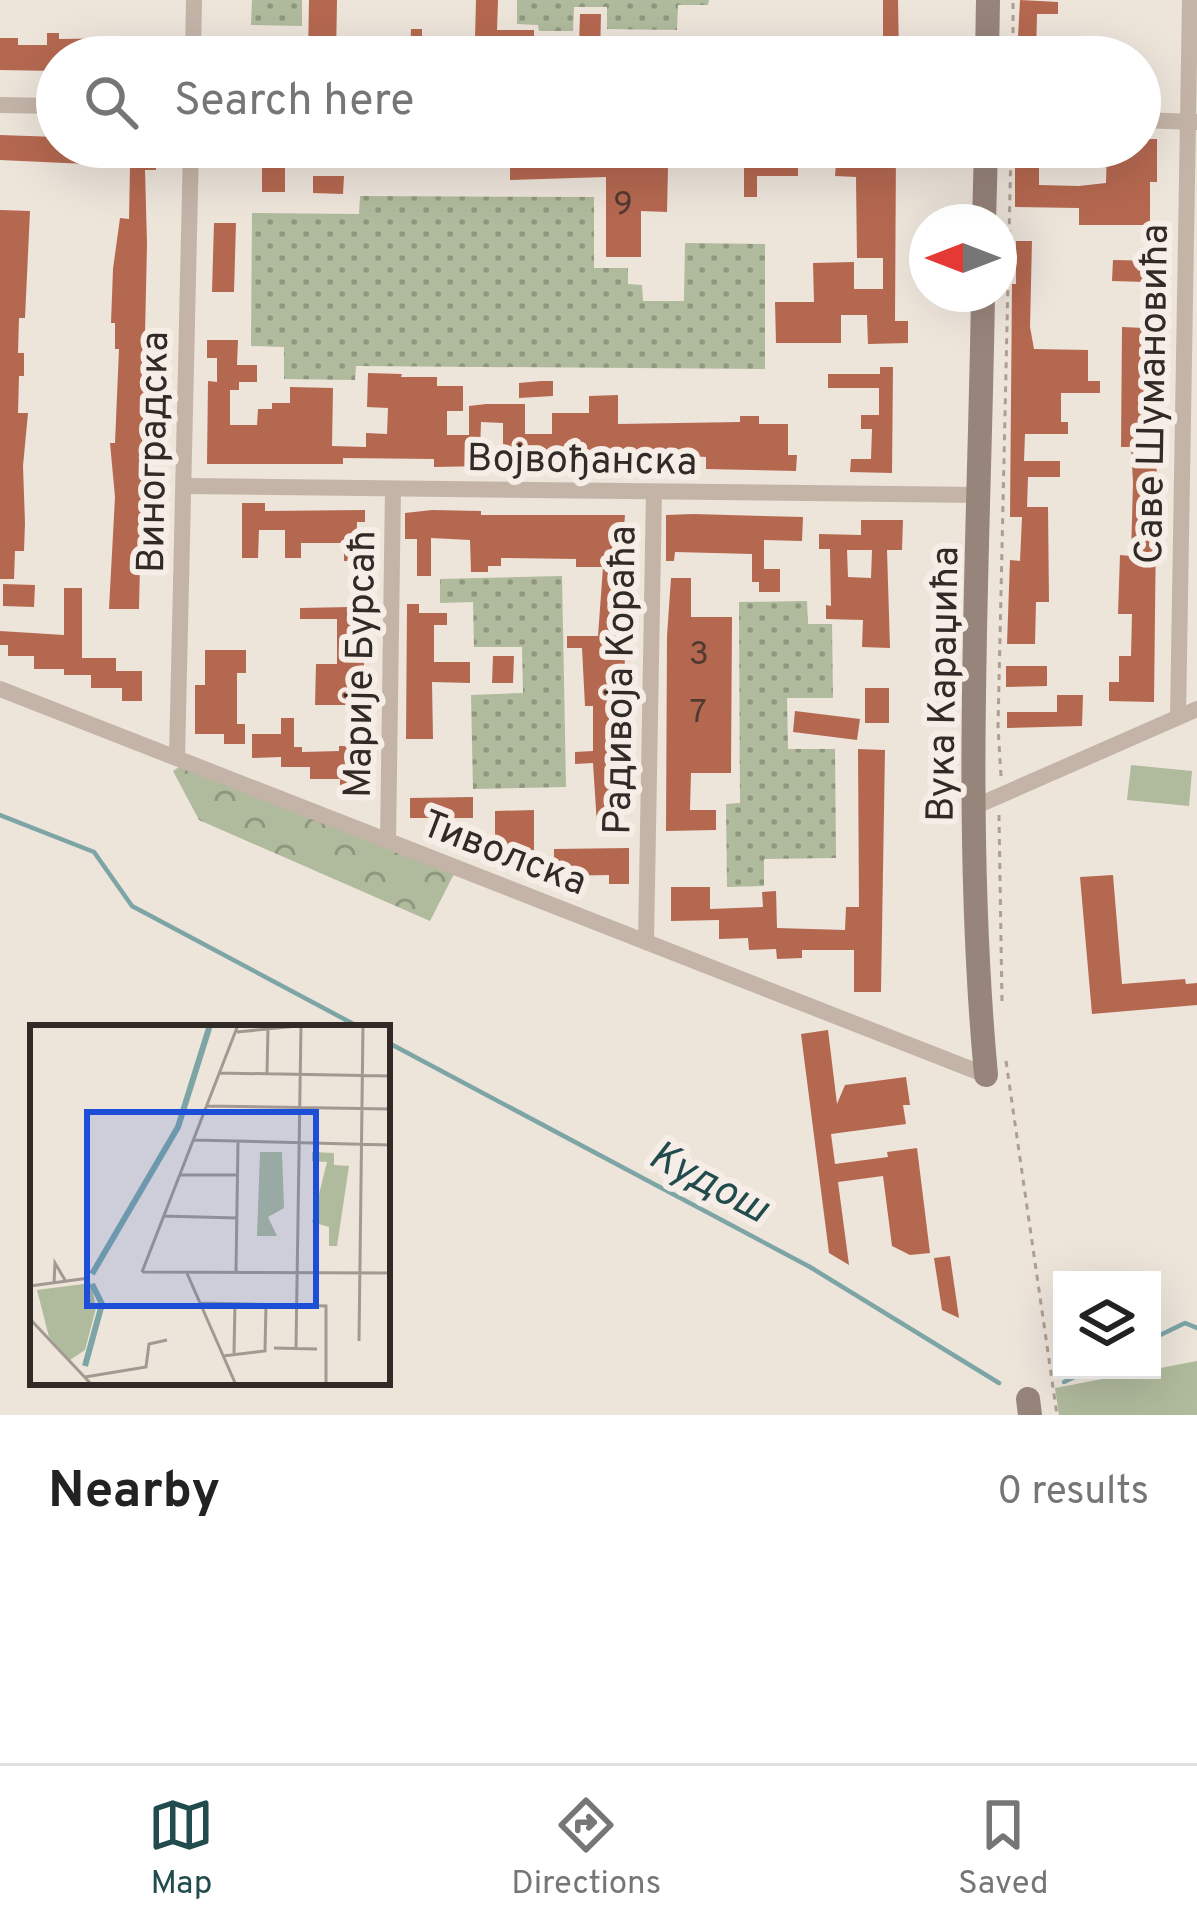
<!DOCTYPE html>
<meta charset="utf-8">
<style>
:root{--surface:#fff;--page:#f2f2f2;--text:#222;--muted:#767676;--line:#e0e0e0;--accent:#224b4d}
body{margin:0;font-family:Overpass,sans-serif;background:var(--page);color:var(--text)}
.controls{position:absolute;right:36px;bottom:36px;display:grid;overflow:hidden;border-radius:0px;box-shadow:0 12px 48px #0002}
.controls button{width:108px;height:108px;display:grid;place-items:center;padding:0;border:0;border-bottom:3px solid var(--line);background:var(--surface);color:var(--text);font:60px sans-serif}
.compass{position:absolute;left:909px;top:204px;width:108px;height:108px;border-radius:50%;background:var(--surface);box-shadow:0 12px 48px #0002;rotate:270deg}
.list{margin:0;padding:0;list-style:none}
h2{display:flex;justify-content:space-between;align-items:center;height:156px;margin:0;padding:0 48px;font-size:51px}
h2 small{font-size:39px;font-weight:400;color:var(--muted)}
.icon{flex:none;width:66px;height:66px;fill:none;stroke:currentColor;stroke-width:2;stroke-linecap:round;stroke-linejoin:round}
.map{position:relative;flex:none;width:1197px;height:1415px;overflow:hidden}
.search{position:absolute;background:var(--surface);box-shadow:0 12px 48px #0002;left:36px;right:36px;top:36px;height:132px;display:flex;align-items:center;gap:30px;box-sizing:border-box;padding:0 42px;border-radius:66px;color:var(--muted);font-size:45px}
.sheet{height:348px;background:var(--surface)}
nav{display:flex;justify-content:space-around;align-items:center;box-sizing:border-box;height:168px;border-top:3px solid var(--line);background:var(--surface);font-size:33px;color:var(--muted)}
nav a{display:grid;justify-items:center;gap:6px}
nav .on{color:var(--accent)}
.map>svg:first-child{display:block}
.forest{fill:url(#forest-crowns)}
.park{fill:url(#park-dots)}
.pitch{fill:#b0ba9c}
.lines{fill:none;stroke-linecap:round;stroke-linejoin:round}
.stream{stroke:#7da5a6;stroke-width:4.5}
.building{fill:#b56850;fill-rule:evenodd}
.path{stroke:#af9f92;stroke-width:3;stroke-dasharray:6 6;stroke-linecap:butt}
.street{stroke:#c4b4a8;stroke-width:16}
.secondary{stroke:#97847a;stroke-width:24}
.labels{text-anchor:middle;stroke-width:12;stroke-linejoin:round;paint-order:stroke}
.number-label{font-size:33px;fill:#523a31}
.street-label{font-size:39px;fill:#312a27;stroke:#f6eee6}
.water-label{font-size:42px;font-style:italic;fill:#224b4d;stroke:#f6eee6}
.inset-river{fill:none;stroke:#7da5a6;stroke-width:6}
.inset-road{fill:none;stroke:#a29a92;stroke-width:3}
.view{fill:#1d4ed8;fill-opacity:0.15;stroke:#1d4ed8;stroke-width:6}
.inset-edge{fill:none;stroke:#312a27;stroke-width:6}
</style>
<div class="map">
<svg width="1197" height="1415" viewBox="0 0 1197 1415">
<defs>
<pattern id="forest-crowns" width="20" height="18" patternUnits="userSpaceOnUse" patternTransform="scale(3)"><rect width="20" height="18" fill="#b0ba9c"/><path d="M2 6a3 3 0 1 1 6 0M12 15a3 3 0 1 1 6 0" fill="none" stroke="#90977f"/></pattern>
<pattern id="park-dots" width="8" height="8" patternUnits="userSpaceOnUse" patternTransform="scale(3)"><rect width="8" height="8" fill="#b0ba9c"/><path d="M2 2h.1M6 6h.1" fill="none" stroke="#90977f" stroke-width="1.8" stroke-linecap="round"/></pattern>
</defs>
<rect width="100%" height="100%" fill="#ede4da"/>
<polygon class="forest" points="182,765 454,874 430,921 199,820 173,771"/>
<g class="park">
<polygon points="252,0 302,0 302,26 251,25"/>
<polygon points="517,0 709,0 708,5 678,5 677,30 607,29 607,7 574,7 573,31 539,31 538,25 517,24"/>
<polygon points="360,196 594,197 594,268 628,268 628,284 642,285 643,301 684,301 685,243 765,244 765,369 356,366 355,380 284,379 284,347 251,346 252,213 359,214"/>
<polygon points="562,576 566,787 473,789 471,695 523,693 522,647 474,647 473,602 440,603 440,579"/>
<polygon points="807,601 808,624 832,624 833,698 787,698 788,749 835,749 836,858 764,859 764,886 727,887 726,804 740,803 739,602"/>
</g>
<g class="pitch">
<polygon points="1131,765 1192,771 1189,806 1127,800"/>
<polygon points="1197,1361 1197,1415 1059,1415 1055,1388"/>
</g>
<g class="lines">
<g class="stream">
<polyline points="0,815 94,852 132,906 361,1028"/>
<polyline points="387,1042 810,1267 999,1383"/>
<polyline points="1152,1339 1185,1323 1197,1328"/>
<polyline points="1064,1382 1089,1370"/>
</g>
</g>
<g class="building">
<polygon points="309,0 337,0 336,57 308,57"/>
<polygon points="476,0 498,0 497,30 534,30 534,43 579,44 580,14 601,14 600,57 410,57 411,29 422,29 422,37 475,38"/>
<polygon points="883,0 898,0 899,57 865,57 866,38 883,38"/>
<polygon points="1020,0 1058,2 1058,14 1037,14 1036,55 1017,55"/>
<polygon points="47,33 59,33 59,39 127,38 127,44 158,44 158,57 57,57 57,71 0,70 0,38 18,38 18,45 47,45"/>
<polygon points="708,39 734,39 734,57 679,57 679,46 708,46"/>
<polygon points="0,135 57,137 57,147 157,147 156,170 145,170 147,244 139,609 109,609 115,497 110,443 115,443 119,349 115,349 115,323 111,323 113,269 120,218 129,219 130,166 0,160"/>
<polygon points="1140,139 1157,139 1157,182 1150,182 1150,225 1079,225 1079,208 1015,207 1015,147 1039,147 1039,185 1079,186 1106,183 1107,147 1140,147"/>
<polygon points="262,147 311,147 310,163 285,162 285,192 262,192"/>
<polygon points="443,147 486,147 486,162 442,165"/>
<polygon points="510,147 896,147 895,321 908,321 908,343 868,344 867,315 841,315 841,343 776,343 775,302 814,302 813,263 854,262 854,289 883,289 883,258 857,258 856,177 835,176 836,163 798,163 798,176 757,176 757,197 744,197 744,162 693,161 693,167 668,167 667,212 641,211 641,257 606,257 606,177 510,180"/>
<polygon points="313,176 344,176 343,194 313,193"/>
<polygon points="0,210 30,211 25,318 19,318 18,353 24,353 24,376 19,376 18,413 28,413 23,466 25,523 24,551 15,551 14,579 0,579"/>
<polygon points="214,223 236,223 234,292 212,292"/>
<polygon points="1016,241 1032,241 1030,327 1034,349 1088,350 1088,381 1100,381 1100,393 1061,393 1061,422 1068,422 1068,434 1025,434 1024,461 1060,461 1060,477 1028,477 1027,507 1048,507 1049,602 1036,602 1035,644 1007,644 1010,560 1020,561 1022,517 1010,517 1012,284 1016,284"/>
<polygon points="1113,260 1159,261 1154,702 1109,701 1109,682 1119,682 1119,656 1131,656 1132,614 1118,614 1120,555 1131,556 1133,482 1131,447 1121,447 1122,327 1145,328 1145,282 1112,281"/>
<polygon points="207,340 238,340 237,365 257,365 257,382 239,382 239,390 230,390 230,425 257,425 258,409 272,409 272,403 290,403 290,387 333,388 332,446 366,447 366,433 387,434 388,408 367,407 368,373 402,374 401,377 437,377 437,386 463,386 463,411 447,411 447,435 469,435 469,406 486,404 525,404 525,434 552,434 552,413 589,413 589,396 618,395 618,424 740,422 740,416 759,416 759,424 788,424 788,455 797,455 796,471 706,469 706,457 675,455 629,455 629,468 604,467 604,455 571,454 571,468 530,468 530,460 503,460 503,423 481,422 480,452 489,452 489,466 434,467 434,459 343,458 343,464 207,464 208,381 217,382 217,358 207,358"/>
<polygon points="880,367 893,367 892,473 850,472 851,459 871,459 872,429 861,429 861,415 879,415 879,388 828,388 828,374 880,374"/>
<polygon points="541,381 553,381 553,396 519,398 519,383"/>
<polygon points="242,503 265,503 265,511 365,510 365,522 357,522 356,561 344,561 344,543 301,543 301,558 285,558 285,530 259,530 258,558 242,558"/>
<polygon points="432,510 481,511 481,515 625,515 624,527 616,526 614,599 629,599 629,620 625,620 624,792 619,792 619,825 597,825 593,763 575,764 575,752 593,751 593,706 585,706 582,648 567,648 567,636 598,636 603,567 576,567 576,559 501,558 501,566 488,566 488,572 471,572 470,540 431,538 431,576 417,576 417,539 405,539 405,513"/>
<polygon points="693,514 803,517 802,541 764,540 764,569 780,569 780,592 759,592 759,582 752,582 752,554 675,552 674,561 666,561 666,515"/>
<path d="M861 520H903L902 550H887L890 648 862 647 863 620 826 619V605L831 606 830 549H819V534L861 535ZM847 550H872L871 578 848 577Z"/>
<polygon points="671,578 691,578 691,617 732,617 731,773 691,773 690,810 716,810 716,830 666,831 667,636"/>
<polygon points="3,584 35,585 34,607 3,606"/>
<polygon points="64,588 82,588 82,658 116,658 116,671 142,671 142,701 122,701 122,688 91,688 91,675 64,675 64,669 34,669 34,656 8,656 8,645 0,645 0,631 64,635"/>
<polygon points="351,599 364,599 364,705 315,705 316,664 337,664 337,619 300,619 300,608 351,607"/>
<polygon points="407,604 419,604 419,613 447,613 447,625 434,625 434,662 470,662 470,683 432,682 433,739 406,739"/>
<polygon points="205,650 246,650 246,673 237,673 237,724 245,724 245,744 224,744 224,734 195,734 195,685 205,685"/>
<polygon points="493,656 514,656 513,683 492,683"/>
<polygon points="1006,666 1047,666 1047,686 1006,687"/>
<rect x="865" y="688" width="24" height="35"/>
<polygon points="1057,695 1083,695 1082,726 1007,728 1007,712 1057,712"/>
<polygon points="795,711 860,719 857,740 793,732"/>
<polygon points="281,718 294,718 294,747 302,747 302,752 339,751 339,746 361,746 362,789 340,789 340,779 310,779 310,767 281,767 281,757 252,758 252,734 281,734"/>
<polygon points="858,749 885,750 881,992 854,992 854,950 802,950 802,958 777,959 776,949 749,950 748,938 719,939 719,920 671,921 671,887 710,887 710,909 763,907 762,892 776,891 777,928 845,930 846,907 859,907"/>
<polygon points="473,797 473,818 410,818 410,798"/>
<polygon points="534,810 534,850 495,851 495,811"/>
<polygon points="629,848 629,884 609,884 609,875 554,876 554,849"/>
<polygon points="1113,875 1122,984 1185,979 1186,984 1197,983 1197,1005 1092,1014 1080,877"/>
<polygon points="828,1030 837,1104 845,1085 906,1077 910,1105 903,1105 906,1124 831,1134 835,1164 888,1157 887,1152 917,1148 930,1253 910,1255 892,1246 883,1176 838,1182 849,1265 829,1253 801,1034"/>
<polygon points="950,1256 959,1318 942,1310 934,1258"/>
</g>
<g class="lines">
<g class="path">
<polyline points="1013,57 1013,0"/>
<polyline points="1001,776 998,727 1011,147"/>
<polyline points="999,815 1002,1003"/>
<polyline points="1006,1061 1057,1415"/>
</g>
<g class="street">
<polyline points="193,57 194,0"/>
<polyline points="0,105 57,106"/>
<polyline points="1140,120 1196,122"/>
<polyline points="184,486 980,495"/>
<polyline points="0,689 986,1075"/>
<polyline points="1178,717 1190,0"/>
<polyline points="177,758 191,147"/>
<polyline points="974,807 1197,709"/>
<polyline points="388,841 393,489"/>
<polyline points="646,942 654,492"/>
</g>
<g class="secondary">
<polyline points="987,57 988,0"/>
<polyline points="984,222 986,147"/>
<path d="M983 294C979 554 962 816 986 1075"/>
<polyline points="1028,1399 1030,1415"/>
</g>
</g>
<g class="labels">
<g class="number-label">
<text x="623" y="214">9</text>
<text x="699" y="664">3</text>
<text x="698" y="722">7</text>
</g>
<g class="street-label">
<text transform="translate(1150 394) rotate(-89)" y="14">Саве Шумановића</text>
<text transform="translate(151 452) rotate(-89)" y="14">Виноградска</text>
<text transform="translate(582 458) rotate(1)" y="14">Војвођанска</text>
<text transform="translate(358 664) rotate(-89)" y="14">Марије Бурсаћ</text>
<text transform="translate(618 680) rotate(-89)" y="14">Радивоја Кораћа</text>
<text transform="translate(941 684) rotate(-89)" y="14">Вука Караџића</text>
<text transform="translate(505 851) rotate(21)" y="14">Тиволска</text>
</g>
<g class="water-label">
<text transform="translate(710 1180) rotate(28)" y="15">Кудош</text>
</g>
</g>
<g transform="translate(30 1025)">
<rect width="360" height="360" fill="#ede4da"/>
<path d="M230 127H252L254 183 238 192 247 211H227ZM282 127 304 128V140L319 141 307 221H299V202L282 197 297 137 282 136Z" fill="#b0ba9c"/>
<path d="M61 258 66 283 55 325 40 335 19 312 7 265Z" fill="#b0ba9c"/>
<path class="inset-river" d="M62 249 148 102 180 0M55 341 72 279 62 259"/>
<path class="inset-road" d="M207 7 278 0M189 48 360 51M237 49 238 2M177 81 360 84M164 115 360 120M150 150H207M134 191 207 193M156 246 206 360M206 246 208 116M112 247 208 0M112 247 360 248M24 258 25 238 35 255M0 261 59 253M170 278 296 281V360M0 294 62 360M329 316 333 0M244 323 287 324M266 323 271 0M204 328 205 278M193 331 235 326 236 279M55 352 116 342 119 319 137 315"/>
<path class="view" d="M57 87H286V281H57Z"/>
<rect width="360" height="360" class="inset-edge"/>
</g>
</svg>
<div class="controls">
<button><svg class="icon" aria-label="layers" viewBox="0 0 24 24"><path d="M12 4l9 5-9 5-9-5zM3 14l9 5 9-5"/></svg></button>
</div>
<svg class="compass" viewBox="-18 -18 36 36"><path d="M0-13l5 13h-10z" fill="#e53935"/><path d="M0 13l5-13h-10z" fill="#767676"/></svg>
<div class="search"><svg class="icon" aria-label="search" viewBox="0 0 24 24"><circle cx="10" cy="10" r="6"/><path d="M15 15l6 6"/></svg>Search here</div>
</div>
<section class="sheet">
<h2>Nearby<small>0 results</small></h2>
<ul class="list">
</ul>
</section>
<nav>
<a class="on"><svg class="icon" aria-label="map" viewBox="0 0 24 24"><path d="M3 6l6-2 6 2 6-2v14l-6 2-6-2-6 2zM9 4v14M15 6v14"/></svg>Map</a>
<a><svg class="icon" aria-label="directions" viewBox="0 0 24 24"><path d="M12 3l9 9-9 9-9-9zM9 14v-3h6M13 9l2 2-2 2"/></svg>Directions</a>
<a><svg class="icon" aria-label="saved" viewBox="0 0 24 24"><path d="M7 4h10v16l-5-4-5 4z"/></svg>Saved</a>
</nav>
